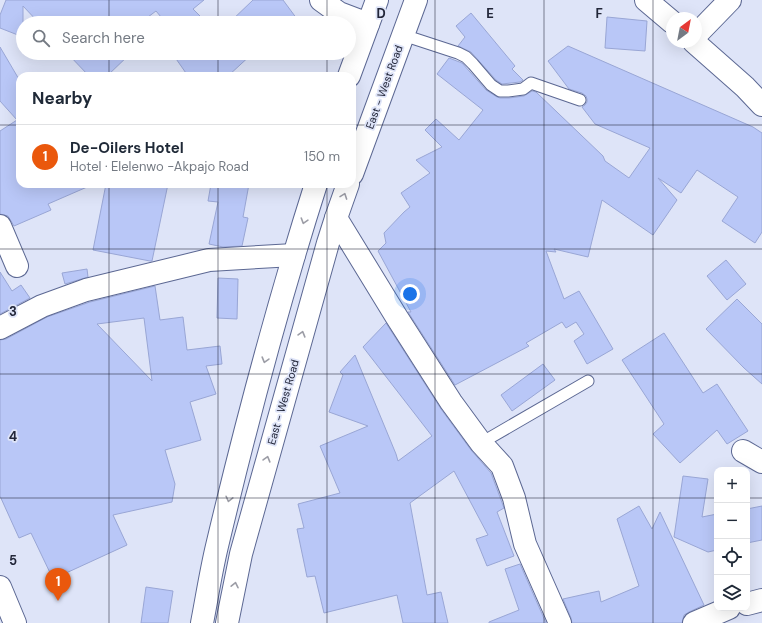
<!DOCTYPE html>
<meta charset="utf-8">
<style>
:root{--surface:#fff;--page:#f2f2f3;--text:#1f2937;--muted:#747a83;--line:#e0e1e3;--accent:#ea580c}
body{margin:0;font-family:"DM Sans",sans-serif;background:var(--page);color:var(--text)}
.controls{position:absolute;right:12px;bottom:12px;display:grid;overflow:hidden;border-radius:8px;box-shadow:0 4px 16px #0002}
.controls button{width:36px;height:36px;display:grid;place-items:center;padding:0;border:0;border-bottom:1px solid var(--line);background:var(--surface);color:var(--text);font:20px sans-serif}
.compass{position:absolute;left:666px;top:12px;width:36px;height:36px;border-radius:50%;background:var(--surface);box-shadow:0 4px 16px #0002;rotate:32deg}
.you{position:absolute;left:410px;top:294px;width:14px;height:14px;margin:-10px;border:3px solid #fff;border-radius:50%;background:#1a73e8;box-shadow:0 0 0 6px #1a73e833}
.badge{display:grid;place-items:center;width:26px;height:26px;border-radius:50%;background:var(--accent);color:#fff;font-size:13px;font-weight:700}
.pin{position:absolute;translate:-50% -33px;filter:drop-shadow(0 1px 2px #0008)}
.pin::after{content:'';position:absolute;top:21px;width:14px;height:12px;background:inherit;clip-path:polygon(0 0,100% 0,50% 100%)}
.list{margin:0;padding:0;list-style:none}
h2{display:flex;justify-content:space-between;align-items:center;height:52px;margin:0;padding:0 16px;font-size:17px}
h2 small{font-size:13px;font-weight:400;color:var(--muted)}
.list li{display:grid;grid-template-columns:26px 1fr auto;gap:12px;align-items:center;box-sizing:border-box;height:64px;padding:0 16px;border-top:1px solid var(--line)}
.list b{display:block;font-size:15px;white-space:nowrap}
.list p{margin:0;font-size:13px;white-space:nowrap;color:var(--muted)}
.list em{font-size:13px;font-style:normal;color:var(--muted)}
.icon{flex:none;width:22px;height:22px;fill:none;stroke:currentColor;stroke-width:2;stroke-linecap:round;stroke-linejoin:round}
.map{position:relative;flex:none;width:762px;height:623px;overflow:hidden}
.search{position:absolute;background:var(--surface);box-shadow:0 4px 16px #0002;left:16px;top:16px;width:340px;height:44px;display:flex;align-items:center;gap:10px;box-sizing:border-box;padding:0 14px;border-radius:22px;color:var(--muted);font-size:15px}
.panel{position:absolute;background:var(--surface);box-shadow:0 4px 16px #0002;left:16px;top:72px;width:340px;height:116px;border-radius:12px}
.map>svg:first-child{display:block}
.building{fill:#b9c7f7;stroke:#99a6d5;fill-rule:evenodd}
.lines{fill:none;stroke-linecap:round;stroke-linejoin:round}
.service-casing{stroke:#5c6893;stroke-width:13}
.minor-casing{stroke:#5c6893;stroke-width:24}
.secondary-casing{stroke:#5c6893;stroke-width:24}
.primary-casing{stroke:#5c6893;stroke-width:24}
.service{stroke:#fff;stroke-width:11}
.minor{stroke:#fff;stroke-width:22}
.secondary{stroke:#fff;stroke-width:22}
.primary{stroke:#fff;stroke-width:22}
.oneway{stroke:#9c9da6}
.grid{fill:none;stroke:#222639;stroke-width:1;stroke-opacity:0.55}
.labels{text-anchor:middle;stroke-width:3.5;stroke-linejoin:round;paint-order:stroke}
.street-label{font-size:11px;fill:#222639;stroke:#dee4f8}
.grid-label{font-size:13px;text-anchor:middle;font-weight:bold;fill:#222639;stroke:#dee4f8;stroke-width:3.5;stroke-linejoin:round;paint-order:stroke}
</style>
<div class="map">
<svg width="762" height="623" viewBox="0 0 762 623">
<rect width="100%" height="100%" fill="#dee4f8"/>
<g class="building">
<polygon points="6,0 204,0 193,9 207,23 166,23 156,11 140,23 39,23 23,6 23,37 0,28 0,15"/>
<polygon points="253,0 283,0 300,23 229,23"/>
<polygon points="471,13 515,66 512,69 523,80 520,82 502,84 496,80 471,52 458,46 465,37 456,26"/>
<polygon points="607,17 647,21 645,51 605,48"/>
<polygon points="568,46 753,127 762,133 762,232 755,243 722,221 738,197 697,170 681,193 658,178 677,200 653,235 602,200 588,257 554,249 556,252 546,251 564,299 579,291 613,349 587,364 574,341 584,334 576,322 566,328 562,322 526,343 529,346 455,385 408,312 411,312 378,251 386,243 384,233 404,212 410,207 401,193 430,173 416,160 442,147 425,130 436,119 459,140 483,110 437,74 449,58 462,63 486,90 497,97 500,98 509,98 524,96 532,91 536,92 603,156 605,161 629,178 650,148 595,124 582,107 585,105 587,102 587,99 586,96 582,93 569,89 548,61"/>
<polygon points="0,47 20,81 20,184 94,184 48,204 51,210 14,226 8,216 0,214 0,131 17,120 0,101"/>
<polygon points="67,53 131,53 107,76 89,76"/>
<polygon points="172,53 253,53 228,76 188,76"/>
<polygon points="106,184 168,184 152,261 150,261 93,250"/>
<polygon points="211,184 249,184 243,217 248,218 242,246 223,247 209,244 218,202 208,201"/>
<polygon points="726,260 746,284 727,300 707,276"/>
<polygon points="87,269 88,277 65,284 62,273"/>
<polygon points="0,272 12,291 21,285 30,298 0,314"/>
<polygon points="218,278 238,279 237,319 217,318"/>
<path d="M155 286 160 320 183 317 187 350 220 346 222 364 206 366 216 394 190 402 201 440 165 450 175 484 172 502 113 515 127 545 53 579 31 533 19 538 0 496V340L6 339 47 317 90 302ZM144 318 152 381 97 324Z"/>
<polygon points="737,299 762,324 762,384 744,368 706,329"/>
<polygon points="386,323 441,409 471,450 491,473 504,508 497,512 514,556 487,566 476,539 488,535 454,471 410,503 427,595 441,592 448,623 403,623 397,595 324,613 315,576 307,577 297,529 304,528 298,504 340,493 320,446 368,426 329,412 343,375 340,372 355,355 396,454 398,461 432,436 363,347"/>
<polygon points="664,333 703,393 717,384 748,431 727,444 717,430 680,463 653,434 664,424 622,360"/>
<polygon points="543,364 555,380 512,411 501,395"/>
<polygon points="683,476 708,479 702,517 717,514 717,550 708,552 674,537"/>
<polygon points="639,506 652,529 660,512 704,605 689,612 684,615 682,623 572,623 571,618 563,599 599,591 601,602 639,586 617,519"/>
<polygon points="762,506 762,540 747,543 747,509"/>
<polygon points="520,564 546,623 489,623 489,622 519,610 505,569"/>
<polygon points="146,587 173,591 168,623 141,623"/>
</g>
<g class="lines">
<g class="service-casing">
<g id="service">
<polyline points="403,35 458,53 466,57 473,64 491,85 500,91 508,91 523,89 531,83 580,100"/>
<polyline points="481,443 588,381"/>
</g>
</g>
<g class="minor-casing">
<g id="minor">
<polyline points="321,0 339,13 368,24"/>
<polyline points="646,0 672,22"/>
<polyline points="696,35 730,0"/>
<polyline points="694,42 745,87 762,105"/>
<polyline points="336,218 396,316 451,402 481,443 502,466 514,498 525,544 560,623"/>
<polyline points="0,226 17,266"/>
<polyline points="0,328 42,306 86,290 209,260 294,255"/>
<polyline points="743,451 762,462"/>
<polyline points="747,604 762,600"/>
<polyline points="694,623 729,608"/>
</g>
</g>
<g class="secondary-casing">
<polyline id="secondary" points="0,587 15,623"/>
</g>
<g class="primary-casing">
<g id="primary">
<polyline points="349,76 377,0"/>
<polyline points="352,174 416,0"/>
<path d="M202 623C207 597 211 571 217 546 246 424 278 303 316 184"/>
<polyline points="227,623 241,554 328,243 336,218 348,184"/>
</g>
</g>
<use href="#service" class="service"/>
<use href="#minor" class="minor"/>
<use href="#secondary" class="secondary"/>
<use href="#primary" class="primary"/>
</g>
<defs><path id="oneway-chevron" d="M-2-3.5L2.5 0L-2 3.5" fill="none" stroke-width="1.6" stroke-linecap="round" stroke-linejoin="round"/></defs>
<g class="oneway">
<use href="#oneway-chevron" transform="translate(344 196) rotate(-70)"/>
<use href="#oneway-chevron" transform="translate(304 221) rotate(107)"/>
<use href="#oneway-chevron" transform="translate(302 334) rotate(-74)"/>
<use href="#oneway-chevron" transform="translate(265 360) rotate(106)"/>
<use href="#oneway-chevron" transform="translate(267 459) rotate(-74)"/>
<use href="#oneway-chevron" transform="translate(229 499) rotate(104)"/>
<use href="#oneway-chevron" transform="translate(235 585) rotate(-78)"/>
</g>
<path class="grid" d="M109 0V23M218 0V23M327 0V23M435 0V623M544 0V623M653 0V623M109 53V76M218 53V76M327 53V76M0 125H20M352 125H762M109 184V623M218 184V623M327 184V623M0 249H762M0 374H762M0 498H717M747 498H762"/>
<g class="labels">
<g class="street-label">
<text transform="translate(384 87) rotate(-70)" y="4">East - West Road</text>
<text transform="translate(283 402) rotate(-74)" y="4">East - West Road</text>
</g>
</g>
<g class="grid-label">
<text x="381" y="18">D</text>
<text x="490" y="18">E</text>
<text x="599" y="18">F</text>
<text x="13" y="316">3</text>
<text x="13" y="441">4</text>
<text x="13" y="565">5</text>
</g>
</svg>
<div class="controls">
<button>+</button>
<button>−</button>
<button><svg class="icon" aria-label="locate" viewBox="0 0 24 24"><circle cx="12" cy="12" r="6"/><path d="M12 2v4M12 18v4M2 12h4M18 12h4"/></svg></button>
<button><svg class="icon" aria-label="layers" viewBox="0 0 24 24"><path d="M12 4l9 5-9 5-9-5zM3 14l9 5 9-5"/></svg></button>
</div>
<svg class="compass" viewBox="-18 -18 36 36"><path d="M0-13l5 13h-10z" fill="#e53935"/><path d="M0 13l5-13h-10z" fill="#747a83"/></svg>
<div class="you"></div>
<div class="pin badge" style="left:58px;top:601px">1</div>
<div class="search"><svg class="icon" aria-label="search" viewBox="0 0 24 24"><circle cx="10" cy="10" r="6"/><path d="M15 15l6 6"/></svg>Search here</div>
<section class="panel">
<h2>Nearby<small></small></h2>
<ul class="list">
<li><span class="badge">1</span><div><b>De-Oilers Hotel</b><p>Hotel · Elelenwo -Akpajo Road</p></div><em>150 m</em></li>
</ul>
</section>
</div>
